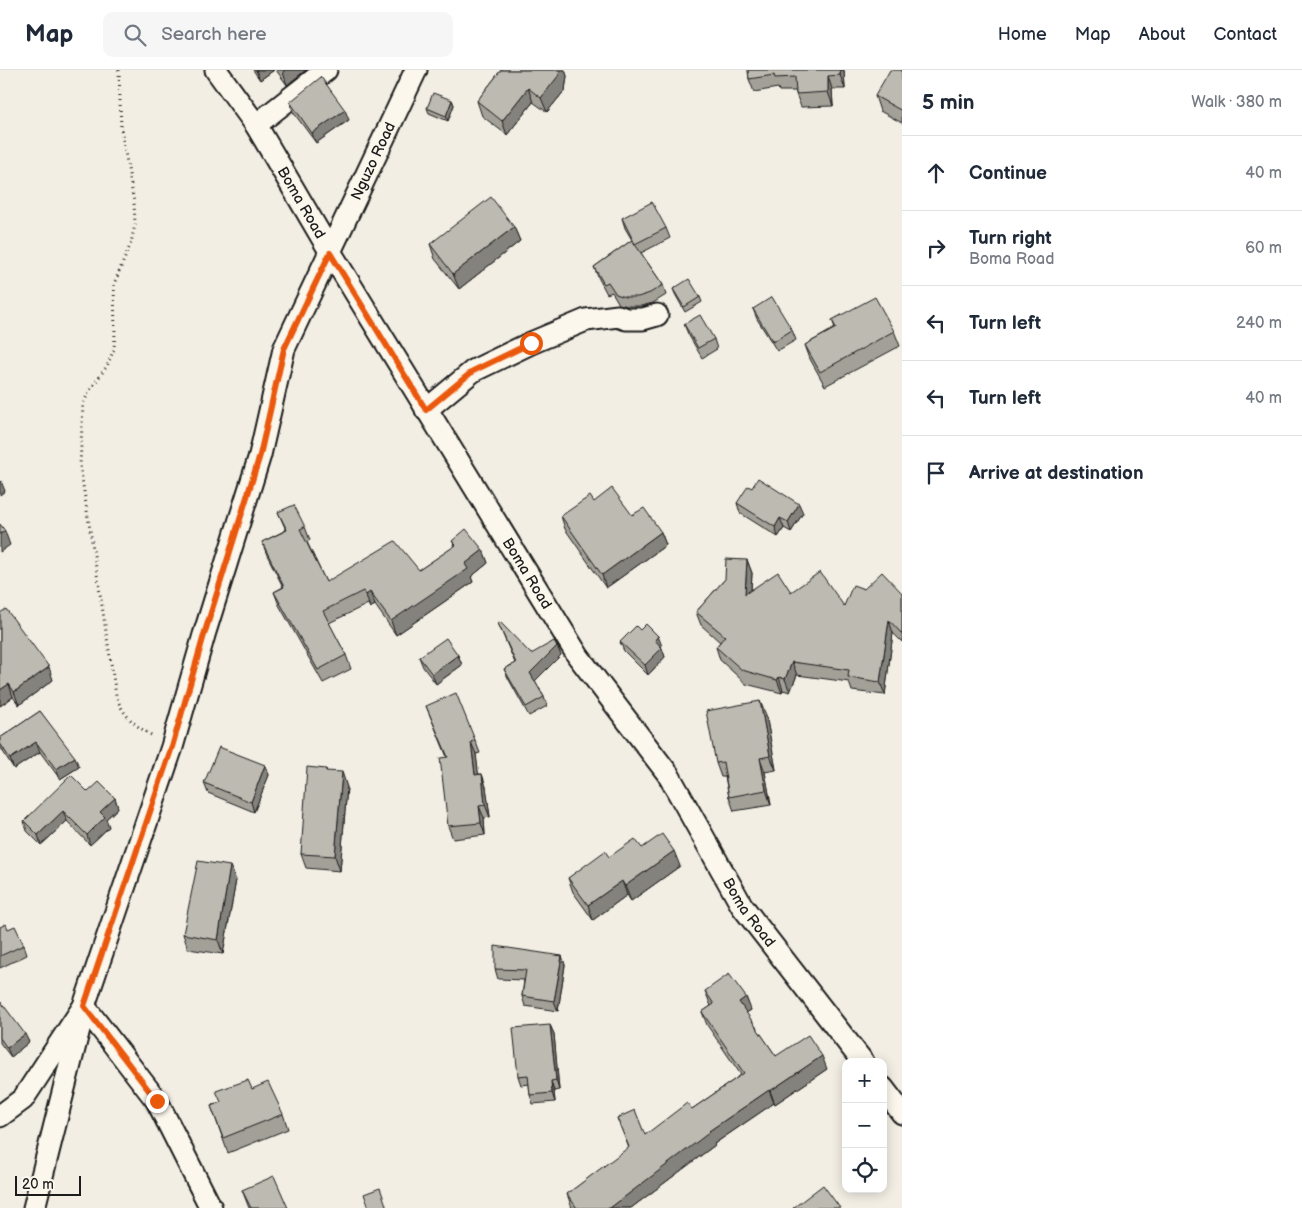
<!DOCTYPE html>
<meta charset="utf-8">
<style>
:root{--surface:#fff;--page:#f6f6f7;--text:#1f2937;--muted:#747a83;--line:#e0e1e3}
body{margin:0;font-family:"Balsamiq Sans",sans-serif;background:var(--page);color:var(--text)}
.controls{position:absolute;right:15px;bottom:15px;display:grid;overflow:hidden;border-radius:10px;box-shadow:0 2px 12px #0003}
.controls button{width:45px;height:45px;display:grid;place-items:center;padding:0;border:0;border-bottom:1px solid var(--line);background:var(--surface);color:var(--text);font:25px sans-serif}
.scale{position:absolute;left:15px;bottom:12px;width:66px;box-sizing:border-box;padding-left:5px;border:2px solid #1c1c1c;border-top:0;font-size:14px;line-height:18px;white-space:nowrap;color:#1c1c1c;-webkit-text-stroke:4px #fbf7ec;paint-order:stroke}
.stop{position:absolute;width:15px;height:15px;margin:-11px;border:4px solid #ea580c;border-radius:50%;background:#fff}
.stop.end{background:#ea580c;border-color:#fff;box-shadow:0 1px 5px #0008}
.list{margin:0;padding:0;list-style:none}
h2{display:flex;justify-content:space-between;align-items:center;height:65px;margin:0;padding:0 20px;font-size:21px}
h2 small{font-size:16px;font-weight:400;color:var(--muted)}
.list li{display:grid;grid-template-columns:32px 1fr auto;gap:15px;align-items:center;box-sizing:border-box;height:75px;padding:0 20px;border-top:1px solid var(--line)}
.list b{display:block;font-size:19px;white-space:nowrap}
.list p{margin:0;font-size:16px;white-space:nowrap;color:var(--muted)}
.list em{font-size:16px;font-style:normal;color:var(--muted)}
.icon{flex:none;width:28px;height:28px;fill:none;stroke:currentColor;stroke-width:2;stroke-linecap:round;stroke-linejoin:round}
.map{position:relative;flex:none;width:902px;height:1138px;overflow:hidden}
header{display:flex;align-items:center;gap:30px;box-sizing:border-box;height:70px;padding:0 25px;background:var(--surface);border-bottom:1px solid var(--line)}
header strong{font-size:24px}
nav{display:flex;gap:28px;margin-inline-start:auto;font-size:18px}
.search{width:350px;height:45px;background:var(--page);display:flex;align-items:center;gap:12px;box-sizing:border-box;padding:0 18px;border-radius:10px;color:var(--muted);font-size:19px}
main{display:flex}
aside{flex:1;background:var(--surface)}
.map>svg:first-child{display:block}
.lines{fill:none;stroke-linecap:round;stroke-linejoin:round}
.minor-casing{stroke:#1c1c1c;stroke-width:25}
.path{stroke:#1c1c1c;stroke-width:3;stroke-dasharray:1 4;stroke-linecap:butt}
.minor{stroke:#fbf7ec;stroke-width:21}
.wall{fill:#a3a098;stroke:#1c1c1c}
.shaded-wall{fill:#84827c;stroke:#1c1c1c}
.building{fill:#bdbab1;stroke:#1c1c1c}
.route{stroke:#ea580c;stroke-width:6}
.labels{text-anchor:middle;stroke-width:5;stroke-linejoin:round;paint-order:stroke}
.street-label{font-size:15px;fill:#1c1c1c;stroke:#fbf7ec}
</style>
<header>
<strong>Map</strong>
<div class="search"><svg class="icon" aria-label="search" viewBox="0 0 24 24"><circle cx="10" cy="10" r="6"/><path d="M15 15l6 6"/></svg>Search here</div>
<nav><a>Home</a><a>Map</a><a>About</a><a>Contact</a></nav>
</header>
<main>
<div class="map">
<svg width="902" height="1138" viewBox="0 0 902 1138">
<rect width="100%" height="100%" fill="#f2eee4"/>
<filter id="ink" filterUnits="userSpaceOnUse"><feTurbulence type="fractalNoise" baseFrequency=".02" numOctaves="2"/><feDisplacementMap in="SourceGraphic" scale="10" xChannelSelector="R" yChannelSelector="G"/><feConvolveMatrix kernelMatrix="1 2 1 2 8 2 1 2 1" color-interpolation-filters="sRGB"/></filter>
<g filter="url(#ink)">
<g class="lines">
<g class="minor-casing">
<g id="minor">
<path id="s1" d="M216 0 256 55 331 183 578 586 668 704 742 836 863 992"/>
<polyline points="256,55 326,0"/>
<polyline points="426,340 473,301 531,273 586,250 618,246 626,249 643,249 657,245"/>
<polyline points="84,936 157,1031 211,1138"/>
<polyline points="883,1018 902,1043"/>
<path id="s2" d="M0 1046 23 1029 84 936 172 677 204 565 260 385 284 279 416 0"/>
<polyline points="34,1138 81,951"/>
</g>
</g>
<path class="path" d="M119 0 121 59 134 132 135 154 131 173 114 214 115 263 114 279 107 296 90 320 83 334 80 396 116 625C122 645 135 656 153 666"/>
<use href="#minor" class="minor"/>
</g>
<g class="wall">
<polygon points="253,0 274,0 260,10"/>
<polygon points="276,0 306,0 287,15"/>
<polygon points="501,0 565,0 567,6 565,20 547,42 533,32 507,65 482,46 477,31"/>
<polygon points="748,0 844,0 845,19 832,19 833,36 801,37 796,24 796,21 779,21 778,18 754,22 749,9"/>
<polygon points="902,0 902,53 880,41 875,26"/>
<polygon points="452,30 454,35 448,51 429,43 427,38"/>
<polygon points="290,32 349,50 316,73 293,42"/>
<polygon points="622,148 666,158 670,168 641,183 663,215 666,225 653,233 641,236 628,236 619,234 612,222 607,224 598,207 594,197 632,170 625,158"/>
<polygon points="514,157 520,171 459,219 435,189 430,174"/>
<polygon points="673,219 700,227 702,232 685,242 675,224"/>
<polygon points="753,239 792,260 796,270 777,281 757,249"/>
<polygon points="832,250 894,261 900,276 825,316 810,289 805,275 835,258"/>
<polygon points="684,254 714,269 717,279 702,288 688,264"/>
<polygon points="594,432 632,445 661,462 666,475 606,518 565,459 561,446"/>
<polygon points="737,433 803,443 791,462 784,458 778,467 740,443"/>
<polygon points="278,442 305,457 310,470 307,472 326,512 419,500 455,476 452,471 483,480 488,493 471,507 473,512 396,565 375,535 370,538 368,534 329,553 346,585 351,599 323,613 279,535 274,522 283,517 267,485 262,472 286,460"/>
<polygon points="747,490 752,503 751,520 791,522 844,536 864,519 902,523 902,572 893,563 885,625 852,621 849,612 797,605 790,622 783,620 782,623 746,614 720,590 716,577 720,572 701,555 696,542 725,509"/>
<polygon points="0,543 53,610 19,635 13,627 0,636"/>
<polygon points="498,553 531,584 557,576 561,585 535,610 544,627 547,636 529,646 508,608 504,599 515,593"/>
<polygon points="640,560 662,576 661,577 665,587 648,605 624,581 620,572"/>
<polygon points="458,585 462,595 436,614 423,597 419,587"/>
<polygon points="426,636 475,670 480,683 476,684 478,704 482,704 486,717 490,747 484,748 485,765 453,769 448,756 447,687"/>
<polygon points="40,641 79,697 60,709 40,682 14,699 2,680 0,675 0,668"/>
<polygon points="766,645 776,700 765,702 771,735 734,741 729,727 725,707 721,707 716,693"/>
<polygon points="265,695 269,705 254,742 208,723 204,713"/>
<polygon points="326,699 327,702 347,717 340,801 306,798 301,784"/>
<polygon points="88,722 115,728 118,738 106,749 109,757 90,775 67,751 41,775 27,761 24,751"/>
<polygon points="642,778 680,796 631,831 627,825 593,850 573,822 568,808 609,787"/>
<polygon points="236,810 223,884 188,879 183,864"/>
<polygon points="0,857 8,859 24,875 27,885 0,898"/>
<polygon points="562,886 565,895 558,941 525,936 522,926 524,910 498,909 495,899"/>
<polygon points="705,921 746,927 751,940 746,943 776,986 827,999 775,1034 774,1033 714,1074 715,1075 631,1138 572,1138 567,1124 629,1078 617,1048 645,1065 692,1039 741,1005 707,955 702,942 711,936"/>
<polygon points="0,933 29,972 11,987 0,973"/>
<polygon points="550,955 554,964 559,1020 554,1021 555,1032 533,1034 530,1025 529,1014 521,1015 518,1006"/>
<polygon points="252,1019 283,1044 288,1059 228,1083 211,1036"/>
<polygon points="242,1120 288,1138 249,1138"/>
</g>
<g class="shaded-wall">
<polygon points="256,0 274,0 260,10"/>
<polygon points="285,0 306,0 287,15 283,2"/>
<polygon points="560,0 565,0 567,6 565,20 547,42 541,28"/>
<polygon points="840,0 844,0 845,19 840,5"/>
<polygon points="828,6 832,19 833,36 828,22"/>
<polygon points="528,18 533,32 507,65 502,51"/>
<polygon points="452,30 454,35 448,51 446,46"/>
<polygon points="345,40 349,50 316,73 312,63"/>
<polygon points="514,157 520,171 459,219 453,204"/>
<polygon points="1,411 5,421 0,425 0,412"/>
<polygon points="799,434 803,443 791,462 788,452"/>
<polygon points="780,448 784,458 778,467 775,457"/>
<polygon points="5,461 10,475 0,482 0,464"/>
<polygon points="661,462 666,475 606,518 602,505"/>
<polygon points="483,480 488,493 471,507 473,512 396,565 391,551"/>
<polygon points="747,490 752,503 750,537 745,524"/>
<polygon points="370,522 375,535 370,538 366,525"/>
<polygon points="889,550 893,563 885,625 880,612"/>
<polygon points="658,566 662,576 658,580 655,570"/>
<polygon points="557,576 561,585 534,612 530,603"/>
<polygon points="662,578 665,587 648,605 645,595"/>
<polygon points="458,585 462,595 436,614 432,604"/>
<polygon points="792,592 797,605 790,622 785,609"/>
<polygon points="49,597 53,610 19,635 14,622"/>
<polygon points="779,607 783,620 782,623 777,610"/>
<polygon points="9,614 13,627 0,636 0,620"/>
<polygon points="760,631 766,645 776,700 770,686"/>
<polygon points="36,672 40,682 14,699 10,689"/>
<polygon points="471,672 476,684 480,717 475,705"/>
<polygon points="75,687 79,697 60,709 56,699"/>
<polygon points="760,688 765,702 771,735 766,720"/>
<polygon points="265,695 269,705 254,742 251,732"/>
<polygon points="342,702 347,717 340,801 335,786"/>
<polygon points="482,704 486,717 490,747 485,735"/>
<polygon points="115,728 118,738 106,749 109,757 90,775 87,765 100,742"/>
<polygon points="479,736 484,748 485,765 481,753"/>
<polygon points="63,741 67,751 41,775 38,765"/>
<polygon points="674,781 680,796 631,831 625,816"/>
<polygon points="230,796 236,810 223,884 218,870"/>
<polygon points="622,811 627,825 593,850 588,835"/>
<polygon points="562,886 565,895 558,941 554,931"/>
<polygon points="746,927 751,940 743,945 739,932"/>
<polygon points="550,955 554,964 559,1020 556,1010"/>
<polygon points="25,964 29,972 11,987 7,978"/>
<polygon points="822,986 827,999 775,1034 770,1021"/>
<polygon points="551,1011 554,1021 555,1032 552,1023"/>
<polygon points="769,1020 774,1033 714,1074 715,1075 631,1138 610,1138 709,1061"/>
</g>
<g class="building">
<polygon points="501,0 560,0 559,5 541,28 528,18 502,51 477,31"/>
<polygon points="748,0 840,0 840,5 828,6 828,22 796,24 795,7 775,8 774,5 749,9"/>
<polygon points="890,0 902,0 902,41 875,26"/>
<polygon points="321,7 345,40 312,63 290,32"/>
<polygon points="433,23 452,30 446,46 427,38"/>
<polygon points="491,127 514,157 453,204 430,174"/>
<polygon points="652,132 666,158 635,174 622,148"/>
<polygon points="632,170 663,215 650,223 638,227 625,227 616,224 608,212 604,214 594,197"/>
<polygon points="689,209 700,227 684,237 673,219"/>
<polygon points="772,227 792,260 773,272 753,239"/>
<polygon points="875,227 894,261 820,302 805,275 836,258 832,250"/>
<polygon points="700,245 714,269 698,278 684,254"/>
<polygon points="758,408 799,434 788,452 780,448 775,457 737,433 748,416 752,418"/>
<polygon points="612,418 632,445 644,438 661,462 602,505 561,446 590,426 594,432"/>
<polygon points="294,435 305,457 300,459 326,512 395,471 419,500 456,475 452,471 466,459 483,480 465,494 468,499 391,551 370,522 366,525 363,521 323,541 346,585 318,600 274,522 284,517 262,472 287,460 278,442"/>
<polygon points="0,454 5,461 0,464"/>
<polygon points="726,489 747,490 745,524 778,502 791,522 820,502 844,536 853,515 864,519 882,502 902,523 902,564 889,550 880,612 848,607 849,600 792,592 785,609 779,607 777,610 742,600 716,577 725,566 696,542 725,509"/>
<polygon points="6,539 49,597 14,622 9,614 0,620 0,543"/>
<polygon points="500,552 531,584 554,571 557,576 530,603 544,627 526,637 504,599 516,593 498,553"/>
<polygon points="646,554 658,566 655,570 662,578 645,595 620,572 636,556 640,560"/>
<polygon points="446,568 458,585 432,604 419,587"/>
<polygon points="456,623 475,670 471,672 475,705 482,704 485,735 479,736 481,753 448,756 440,688 448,687 426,636"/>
<polygon points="760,631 770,686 760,688 766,720 729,727 723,692 716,693 706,641"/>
<polygon points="40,641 75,687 56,699 36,672 10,689 0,673 0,668"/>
<polygon points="219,677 265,695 251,732 204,713"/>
<polygon points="307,697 326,699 326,701 342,702 335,786 301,784"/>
<polygon points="71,705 88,722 99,712 115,728 100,742 105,747 87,765 63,741 38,765 24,751"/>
<polygon points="662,764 674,781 625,816 622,811 588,835 568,808 605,781 609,787 635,769 642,778"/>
<polygon points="198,791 230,796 218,870 183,864"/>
<polygon points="6,854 8,859 15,856 24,875 0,886 0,857"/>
<polygon points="495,876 562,886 554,931 522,926 526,900 495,899"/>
<polygon points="729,904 746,927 739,932 776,986 808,965 822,986 770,1021 769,1020 709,1061 710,1062 610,1138 577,1138 567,1124 629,1077 617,1048 635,1040 645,1065 687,1033 692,1039 744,1003 702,942 714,934 705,921"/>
<polygon points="1,932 25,964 7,978 0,968 0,933"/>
<polygon points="550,955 556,1010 551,1011 552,1023 530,1025 528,1005 518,1006 513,958"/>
<polygon points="248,1010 252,1019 268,1012 283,1044 223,1068 211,1036 221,1032 216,1021"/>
<polygon points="274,1106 288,1138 251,1138 242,1120"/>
<polygon points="823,1115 840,1138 793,1138"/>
<polygon points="380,1118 387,1138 369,1138 364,1124"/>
</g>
</g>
<g class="lines" filter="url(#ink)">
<polyline class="route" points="157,1031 84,936 172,677 204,565 260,385 284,279 330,183 426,340 473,301 531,273"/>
</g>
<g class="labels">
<g class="street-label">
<text dy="5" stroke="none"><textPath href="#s2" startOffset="1035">Nguzo Road</textPath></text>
<text dy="5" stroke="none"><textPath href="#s1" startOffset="158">Boma Road</textPath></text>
<text dy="5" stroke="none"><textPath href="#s1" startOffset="592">Boma Road</textPath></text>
<text dy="5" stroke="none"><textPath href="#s1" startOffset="998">Boma Road</textPath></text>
</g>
</g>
</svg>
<div class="controls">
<button>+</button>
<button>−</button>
<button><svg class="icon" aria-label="locate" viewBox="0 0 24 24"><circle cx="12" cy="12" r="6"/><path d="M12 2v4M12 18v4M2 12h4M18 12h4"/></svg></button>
</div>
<div class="scale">20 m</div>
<div class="stop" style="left:531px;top:273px"></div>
<div class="stop end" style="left:157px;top:1031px"></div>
</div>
<aside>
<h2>5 min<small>Walk · 380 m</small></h2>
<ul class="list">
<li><svg class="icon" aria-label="ahead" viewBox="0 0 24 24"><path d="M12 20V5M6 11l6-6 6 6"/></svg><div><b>Continue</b></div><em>40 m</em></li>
<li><svg class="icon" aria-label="right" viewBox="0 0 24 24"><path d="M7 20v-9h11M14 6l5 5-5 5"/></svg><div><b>Turn right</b><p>Boma Road</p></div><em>60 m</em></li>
<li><svg class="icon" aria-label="left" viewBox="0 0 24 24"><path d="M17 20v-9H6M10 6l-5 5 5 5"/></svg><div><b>Turn left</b></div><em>240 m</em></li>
<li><svg class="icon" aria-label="left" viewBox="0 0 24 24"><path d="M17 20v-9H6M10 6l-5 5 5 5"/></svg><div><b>Turn left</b></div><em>40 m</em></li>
<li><svg class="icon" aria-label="arrive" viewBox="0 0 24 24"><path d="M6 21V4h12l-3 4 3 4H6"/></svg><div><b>Arrive at destination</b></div></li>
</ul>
</aside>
</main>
